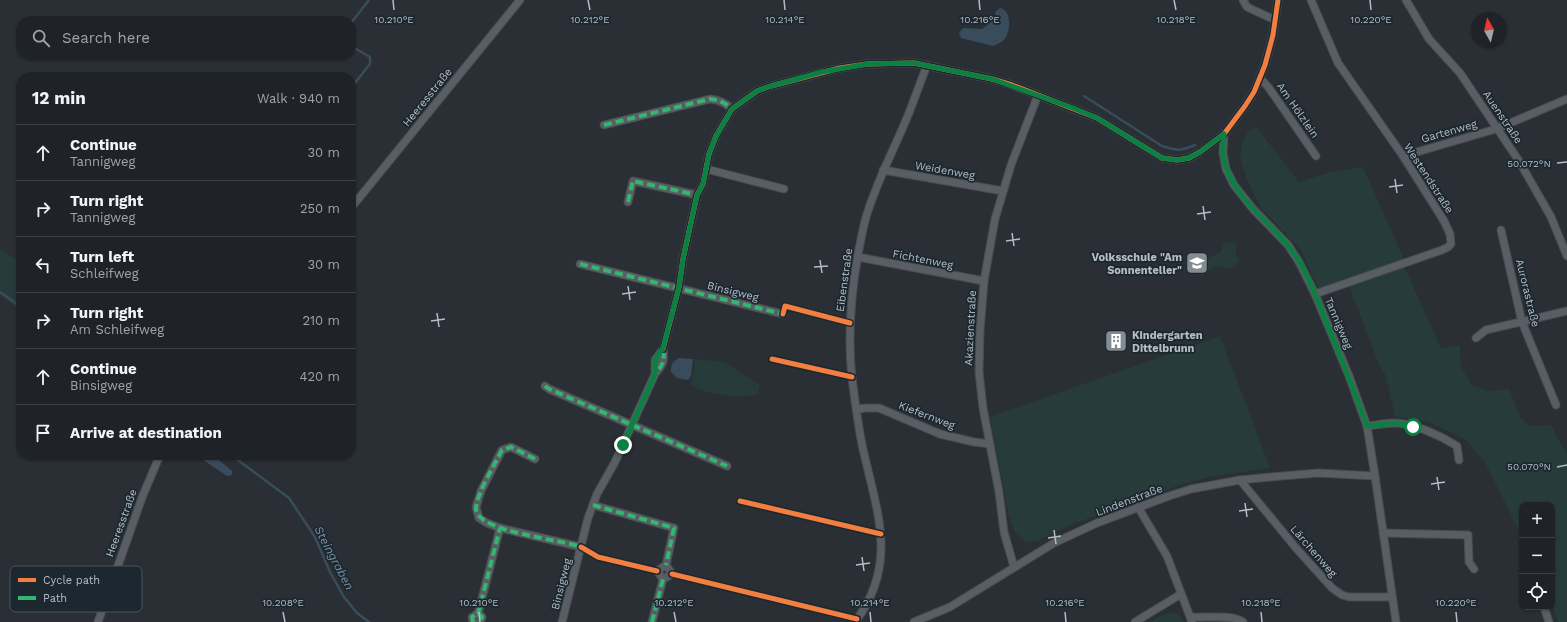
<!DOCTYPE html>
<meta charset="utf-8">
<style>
:root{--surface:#1f2327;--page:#272b2f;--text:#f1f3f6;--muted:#a1a4a7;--line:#3c4044}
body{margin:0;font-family:"Work Sans",sans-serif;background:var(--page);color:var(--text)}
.controls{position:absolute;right:12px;bottom:12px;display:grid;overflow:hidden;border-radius:8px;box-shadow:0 1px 3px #0004}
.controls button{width:36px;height:36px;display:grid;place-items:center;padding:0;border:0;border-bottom:1px solid var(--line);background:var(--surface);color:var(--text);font:20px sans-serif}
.compass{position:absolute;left:1471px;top:12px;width:36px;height:36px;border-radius:50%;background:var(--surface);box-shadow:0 1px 3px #0004;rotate:352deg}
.stop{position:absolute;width:12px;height:12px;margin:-9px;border:3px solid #0b8043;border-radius:50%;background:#fff}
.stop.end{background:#0b8043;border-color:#fff;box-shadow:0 1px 4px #0008}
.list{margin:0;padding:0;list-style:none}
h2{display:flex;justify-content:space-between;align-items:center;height:52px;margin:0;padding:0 16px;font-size:17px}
h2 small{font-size:13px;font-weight:400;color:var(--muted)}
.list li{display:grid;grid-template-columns:26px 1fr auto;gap:12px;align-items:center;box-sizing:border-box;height:56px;padding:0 16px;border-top:1px solid var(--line)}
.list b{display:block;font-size:15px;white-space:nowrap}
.list p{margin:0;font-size:13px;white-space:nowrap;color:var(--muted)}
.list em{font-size:13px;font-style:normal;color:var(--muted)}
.icon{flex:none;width:22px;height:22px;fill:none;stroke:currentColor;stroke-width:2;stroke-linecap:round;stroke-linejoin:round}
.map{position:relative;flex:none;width:1567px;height:622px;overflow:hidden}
.search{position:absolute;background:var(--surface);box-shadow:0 1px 3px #0004;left:16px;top:16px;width:340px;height:44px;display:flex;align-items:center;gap:10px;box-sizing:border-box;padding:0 14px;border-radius:16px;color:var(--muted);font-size:15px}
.panel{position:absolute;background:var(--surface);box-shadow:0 1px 3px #0004;left:16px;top:72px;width:340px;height:388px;border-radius:16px}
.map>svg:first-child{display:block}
.green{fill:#273b3a}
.water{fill:#384c5b}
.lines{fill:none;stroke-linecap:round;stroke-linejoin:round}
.stream{stroke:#384c5b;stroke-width:2.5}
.street-casing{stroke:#474b4f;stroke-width:9}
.street{stroke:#585e63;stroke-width:7}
.quiet{stroke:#33b770;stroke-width:4;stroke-dasharray:8 4;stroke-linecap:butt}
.cycleway-casing{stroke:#1d272f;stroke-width:8}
.cycleway{stroke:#f27e40;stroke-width:5}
.route{stroke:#0b8043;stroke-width:5}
.ticks{fill:none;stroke:#b3bdc6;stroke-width:1.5}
.labels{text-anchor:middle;stroke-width:3.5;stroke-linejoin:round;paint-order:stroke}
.street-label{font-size:11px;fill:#b3bdc6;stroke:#1d272f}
.poi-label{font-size:11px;font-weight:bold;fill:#b3bdc6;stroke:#1d272f;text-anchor:end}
.water-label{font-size:12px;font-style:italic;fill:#7592a7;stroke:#1d272f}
.key{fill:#1d272f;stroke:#4a545c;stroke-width:1}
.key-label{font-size:11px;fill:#b3bdc6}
.ticks-label{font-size:10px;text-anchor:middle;fill:#b3bdc6;stroke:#1d272f;stroke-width:3.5;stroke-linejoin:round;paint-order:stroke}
</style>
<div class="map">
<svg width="1567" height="622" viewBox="0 0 1567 622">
<rect width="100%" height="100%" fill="#292f34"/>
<g class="green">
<polygon points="1256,126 1299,182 1331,172 1363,167 1405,261 1319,290 1301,250 1260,207 1247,180 1240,157 1242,142 1248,132"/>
<path d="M1227 242 1236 243 1237 246 1235 252 1239 261 1230 269C1219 265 1212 265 1203 276L1197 275 1193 266 1194 264 1221 252 1223 245Z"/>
<polygon points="0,249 21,263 21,311 0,295"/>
<polygon points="1404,266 1441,348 1460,345 1461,367 1472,385 1488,391 1509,389 1521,419 1531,426 1551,425 1567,455 1567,622 1558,622 1552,605 1552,505 1522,505 1522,537 1486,464 1466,440 1429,422 1395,416 1385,374 1379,365 1349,286"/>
<polygon points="1220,336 1270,468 1209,477 1180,485 1073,524 1037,541 1026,542 1015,532 1009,516 990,417"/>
<path d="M695 359 724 362 760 385 757 395C733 398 713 395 691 386Z"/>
<polygon points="1172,612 1180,616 1183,622 1149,622 1165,614"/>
</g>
<g class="water">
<path d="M1000 8C1011 10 1011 28 1006 37 1003 42 998 44 993 46L961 38 959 33 963 28 982 29C987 25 992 22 996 17L995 12Z"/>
<path d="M679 358 693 359 691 376 688 380 677 378 671 372C671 364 672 362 679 358Z"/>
<polygon points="196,455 213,455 232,471 232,475 227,476"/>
</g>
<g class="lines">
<g class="stream">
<polyline points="351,23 369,0"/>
<polyline points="351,46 370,57 370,64 351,88"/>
<path d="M1084 96 1162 146C1177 151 1181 151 1195 145"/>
<polyline points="0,292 21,307"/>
<polyline points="231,455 289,498 315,537 330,572 344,597 357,613 369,622"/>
</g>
<g class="street-casing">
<g id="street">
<polyline points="1243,0 1247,7 1275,20"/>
<polyline points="1311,0 1338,63 1403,156 1444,221 1450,234 1451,244 1448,247 1442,250 1315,294"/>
<polyline points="1406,0 1429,39 1460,73 1519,161 1551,217 1567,256"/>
<polyline points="1260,78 1269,88 1316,156"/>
<path d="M604 125 710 99C720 100 725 103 732 109"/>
<polyline points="1224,134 1223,153 1226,169 1234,185 1253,209 1288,245 1299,262 1315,294 1349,376 1367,426 1375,476 1396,622"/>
<polyline points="1403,156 1496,129 1567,99"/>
<polyline points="706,169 784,189"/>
<polyline points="883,170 1003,191"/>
<polyline points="628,202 633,181 697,195"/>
<polyline points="351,208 520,0"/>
<polyline points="1501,230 1522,322 1556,405"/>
<polyline points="858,257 984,281"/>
<polyline points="580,264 783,314"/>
<polyline points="1476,338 1486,330 1567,311"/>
<polyline points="663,349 679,287 683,259 697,195 703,184 709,154 716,136 732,109 757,91 771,86 840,68 867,64 914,63 992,79 1012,85 1097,118 1162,158 1177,160 1189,158 1200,152 1224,134 1245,106 1254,92 1265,65 1273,35 1278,0"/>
<polyline points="545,386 549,389 727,466"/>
<polyline points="857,409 866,408 879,408 940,434 974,442 990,444"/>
<path d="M1367 426C1376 425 1385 423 1395 423 1414 423 1441 436 1457 446L1459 460"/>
<polyline points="535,459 511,447 502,450 481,491 476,507 479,518 487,523 500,528 581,547"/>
<polyline points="1240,480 1296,548 1332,588 1342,595 1349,597 1392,597"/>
<polyline points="593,505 674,528 666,565"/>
<polyline points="1138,507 1167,556 1192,622"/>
<polyline points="1383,533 1468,535 1469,562 1474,569"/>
<polygon points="666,565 672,574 663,579 657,571"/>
<polyline points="1014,567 1004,532 999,492 983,408 979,372 980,331 984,281 995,219 1011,165 1038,95"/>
<polyline points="1544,607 1549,622"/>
<polyline points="478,614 500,528"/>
<path d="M1191 617C1204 618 1233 614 1243 622"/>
<polyline points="98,622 143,495 160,455"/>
<polyline points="473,622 472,617 477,614 480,615 482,617 480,622"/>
<path d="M562 622 588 518 597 494 615 462 655 374C663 365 665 360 663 349L655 360V374"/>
<polyline points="652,622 663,579"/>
<path d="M855 622C899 564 877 512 863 449 858 426 855 401 852 378 847 333 851 292 859 249 862 235 864 221 869 208 880 175 896 145 909 113 915 97 921 81 927 65"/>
<polyline points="914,622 950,607 1054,543 1097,523 1169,496 1191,489 1240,480 1270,477 1318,473 1375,476"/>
<polyline points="1135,622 1181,594"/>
</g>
</g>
<use href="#street" class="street"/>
<g class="quiet">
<path d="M604 125 710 99C720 100 725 103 732 109"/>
<polyline points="628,202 633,181 697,195"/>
<polyline points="580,264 783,314 784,310"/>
<polyline points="545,386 549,389 727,466"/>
<path d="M623 445 655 374C663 365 665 360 663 349L655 360V374"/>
<path d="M535 459 511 447 502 450C495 464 477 493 476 508 475 533 565 539 583 548"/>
<polyline points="593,505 674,528 666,565"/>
<polyline points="478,614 500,528"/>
<polyline points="473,622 472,617 477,614 480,615 482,617 480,622"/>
<polyline points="652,622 663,579"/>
</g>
<g class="cycleway-casing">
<g id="cycleway">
<polyline points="783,314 785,306 850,323"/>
<polyline points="663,349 679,287 683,259 697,195 703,184 709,154 716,136 732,109 757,91 771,86 840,68 867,64 914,63 992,79 1012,85 1097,118 1162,158 1177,160 1189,158 1200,152 1224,134 1245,106 1254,92 1265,65 1273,35 1278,0"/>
<polyline points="772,359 852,377"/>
<polyline points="740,501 881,534"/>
<polyline points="581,547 598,557 657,571"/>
<polyline points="672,574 857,619"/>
</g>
</g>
<use href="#cycleway" class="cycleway"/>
</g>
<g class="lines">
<path class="route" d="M623 445 655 374V360L663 348 679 287 683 259 697 195 703 184 709 154 716 136 732 109 757 91 771 86 822 72 867 64 914 63 992 79 1073 108 1097 118 1162 158 1177 160 1189 158 1200 152 1224 134C1224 141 1222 148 1223 155 1231 202 1278 224 1300 263 1311 282 1319 303 1327 324 1341 358 1355 392 1367 426L1397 423 1413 427"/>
</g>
<path class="ticks" d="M393 0 394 10M588 0 590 10M784 0 785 10M979 0 980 10M1174 0 1176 10M1370 0 1371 10M1557 163 1567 162M1395 179 1397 193M1389 187 1403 185M1203 206 1205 220M1197 214 1211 212M1012 233 1014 246M1006 241 1020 239M820 260 822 273M814 267 828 266M628 286 630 300M622 294 636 292M437 313 439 327M431 321 445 319M1557 467 1567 465M1437 477 1439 490M1431 484 1445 482M1245 503 1247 517M1239 511 1253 509M1054 530 1056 544M1048 538 1061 536M862 557 864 571M856 565 870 563M283 612 285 622M479 612 480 622M674 612 676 622M870 612 871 622M1065 612 1066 622M1261 612 1262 622M1456 612 1457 622"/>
<defs>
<g id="school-square" transform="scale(1.15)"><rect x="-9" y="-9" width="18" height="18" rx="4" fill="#838b93" stroke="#1d272f"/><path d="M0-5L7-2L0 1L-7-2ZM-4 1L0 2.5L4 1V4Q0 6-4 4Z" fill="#fff"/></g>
<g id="building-square" transform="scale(1.15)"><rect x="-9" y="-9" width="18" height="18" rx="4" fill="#838b93" stroke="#1d272f"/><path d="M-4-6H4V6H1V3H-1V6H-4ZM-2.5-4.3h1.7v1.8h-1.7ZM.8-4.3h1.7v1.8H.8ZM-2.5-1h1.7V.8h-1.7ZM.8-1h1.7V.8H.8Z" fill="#fff"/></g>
</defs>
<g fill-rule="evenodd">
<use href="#school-square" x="1197" y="263"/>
<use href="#building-square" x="1116" y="341"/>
</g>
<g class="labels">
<g class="street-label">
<text transform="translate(427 97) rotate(-51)" y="4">Heeresstraße</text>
<text transform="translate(1298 110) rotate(55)" y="4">Am Hölzlein</text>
<text transform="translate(1503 117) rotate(56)" y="4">Auenstraße</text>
<text transform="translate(1449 131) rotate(-16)" y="4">Gartenweg</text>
<text transform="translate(945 170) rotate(10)" y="4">Weidenweg</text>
<text transform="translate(1429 178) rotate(57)" y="4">Westendstraße</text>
<text transform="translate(923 259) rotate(11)" y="4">Fichtenweg</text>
<text transform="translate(844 280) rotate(-82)" y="4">Eibenstraße</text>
<text transform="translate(733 291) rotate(14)" y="4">Binsigweg</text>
<text transform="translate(1528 293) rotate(76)" y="4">Aurorastraße</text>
<text transform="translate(1339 323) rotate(67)" y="4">Tannigweg</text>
<text transform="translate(970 328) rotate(-87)" y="4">Akazienstraße</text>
<text transform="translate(927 415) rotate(21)" y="4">Kiefernweg</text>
<text transform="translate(1129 500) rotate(-21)" y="4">Lindenstraße</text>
<text transform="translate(121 523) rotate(-70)" y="4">Heeresstraße</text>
<text transform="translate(1314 551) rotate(49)" y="4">Lärchenweg</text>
<text transform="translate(561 584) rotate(-76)" y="4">Binsigweg</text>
</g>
<g class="poi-label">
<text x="1182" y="261">Volksschule "Am<tspan x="1182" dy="13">Sonnenteller"</tspan></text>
<text x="1132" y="339" text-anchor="start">Kindergarten<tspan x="1132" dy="13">Dittelbrunn</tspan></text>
</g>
<g class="water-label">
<text transform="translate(334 558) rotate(62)" y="4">Steingraben</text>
</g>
</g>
<rect x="10" y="566" width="132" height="46" rx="6" class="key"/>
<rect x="18" y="578" width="18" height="4" fill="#f27e40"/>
<rect x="18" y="596" width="18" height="4" fill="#33b770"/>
<g class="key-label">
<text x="43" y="584">Cycle path</text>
<text x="43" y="602">Path</text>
</g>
<g class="ticks-label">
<text x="394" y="23">10.210°E</text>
<text x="590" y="23">10.212°E</text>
<text x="785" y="23">10.214°E</text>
<text x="980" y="23">10.216°E</text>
<text x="1176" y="23">10.218°E</text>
<text x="1371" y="23">10.220°E</text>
<text x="1529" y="167">50.072°N</text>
<text x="1529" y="470">50.070°N</text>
<text x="283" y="606">10.208°E</text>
<text x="479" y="606">10.210°E</text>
<text x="674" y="606">10.212°E</text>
<text x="870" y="606">10.214°E</text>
<text x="1065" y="606">10.216°E</text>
<text x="1261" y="606">10.218°E</text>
<text x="1456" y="606">10.220°E</text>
</g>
</svg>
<div class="controls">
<button>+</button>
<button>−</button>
<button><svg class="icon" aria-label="locate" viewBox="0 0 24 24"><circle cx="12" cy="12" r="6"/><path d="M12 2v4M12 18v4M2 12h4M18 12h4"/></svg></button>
</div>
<svg class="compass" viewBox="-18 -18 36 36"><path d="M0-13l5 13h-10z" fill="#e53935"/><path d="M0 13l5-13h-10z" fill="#a1a4a7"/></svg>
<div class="stop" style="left:1413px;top:427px"></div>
<div class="stop end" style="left:623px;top:445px"></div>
<div class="search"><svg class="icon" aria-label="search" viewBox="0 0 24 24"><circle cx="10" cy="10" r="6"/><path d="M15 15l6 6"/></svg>Search here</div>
<section class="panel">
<h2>12 min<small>Walk · 940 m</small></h2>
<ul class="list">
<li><svg class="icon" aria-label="ahead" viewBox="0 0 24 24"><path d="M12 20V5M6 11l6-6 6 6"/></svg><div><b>Continue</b><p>Tannigweg</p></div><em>30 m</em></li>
<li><svg class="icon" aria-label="right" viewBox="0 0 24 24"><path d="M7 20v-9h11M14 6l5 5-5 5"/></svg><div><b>Turn right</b><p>Tannigweg</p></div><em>250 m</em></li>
<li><svg class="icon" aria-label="left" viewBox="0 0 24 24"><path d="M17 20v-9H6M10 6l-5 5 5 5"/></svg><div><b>Turn left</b><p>Schleifweg</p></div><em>30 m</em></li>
<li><svg class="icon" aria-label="right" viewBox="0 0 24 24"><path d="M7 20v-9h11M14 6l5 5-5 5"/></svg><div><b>Turn right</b><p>Am Schleifweg</p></div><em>210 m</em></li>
<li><svg class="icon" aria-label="ahead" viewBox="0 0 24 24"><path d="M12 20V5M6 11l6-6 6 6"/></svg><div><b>Continue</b><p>Binsigweg</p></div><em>420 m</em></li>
<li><svg class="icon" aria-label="arrive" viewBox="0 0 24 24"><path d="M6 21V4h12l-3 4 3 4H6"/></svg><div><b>Arrive at destination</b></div></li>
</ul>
</section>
</div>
